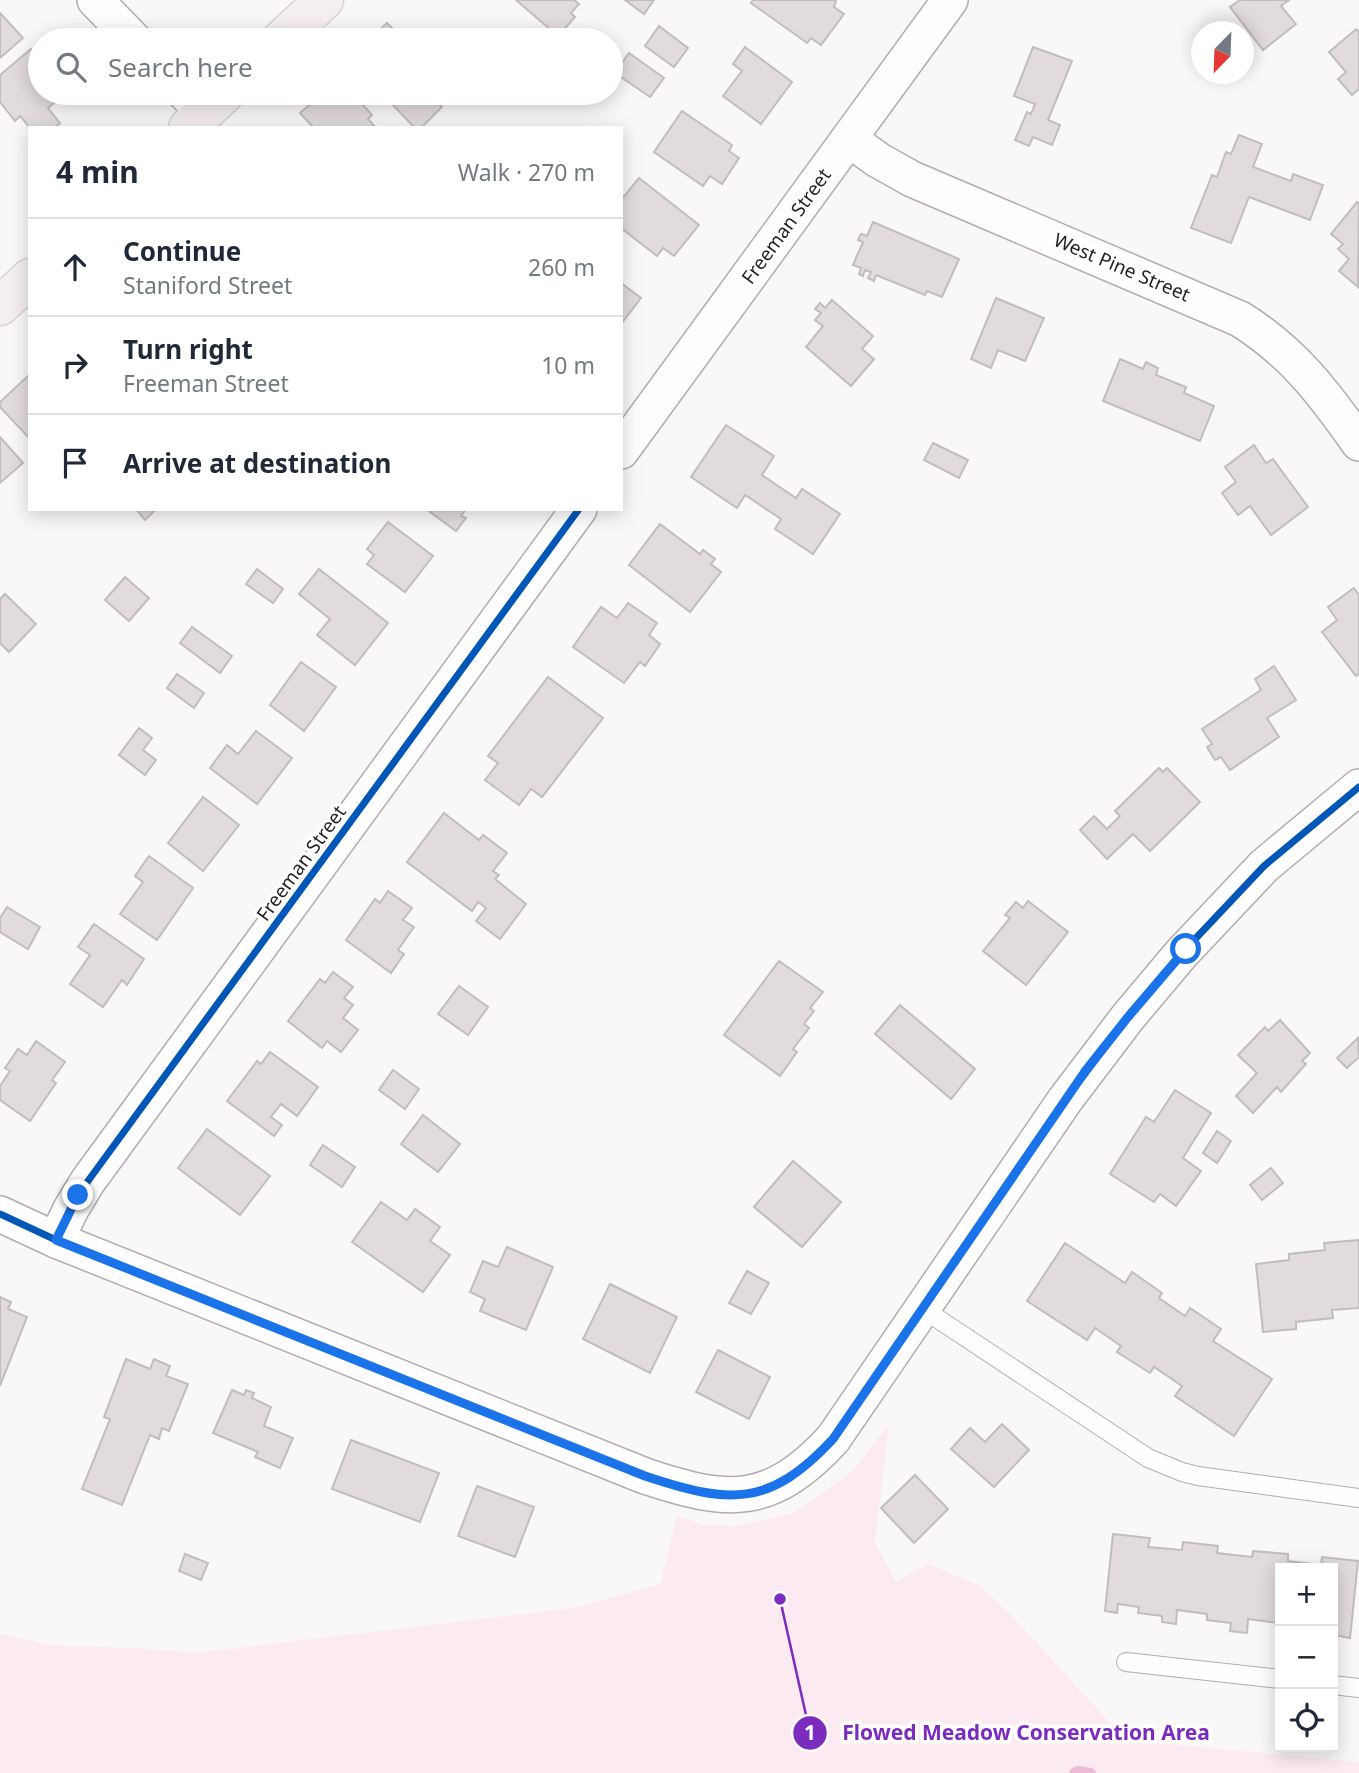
<!DOCTYPE html>
<meta charset="utf-8">
<style>
:root{--surface:#fff;--page:#f6f6f7;--text:#1f2937;--muted:#747a83;--line:#e0e1e3}
body{margin:0;font-family:"Noto Sans",sans-serif;background:var(--page);color:var(--text)}
.controls{position:absolute;right:21px;bottom:21px;display:grid;overflow:hidden;border-radius:0px;box-shadow:0 4px 18px #0003}
.controls button{width:63px;height:63px;display:grid;place-items:center;padding:0;border:0;border-bottom:2px solid var(--line);background:var(--surface);color:var(--text);font:35px sans-serif}
.compass{position:absolute;left:1191px;top:21px;width:63px;height:63px;border-radius:50%;background:var(--surface);box-shadow:0 4px 18px #0003;rotate:203deg}
.stop{position:absolute;width:21px;height:21px;margin:-16px;border:5px solid #1a73e8;border-radius:50%;background:#fff}
.stop.end{background:#1a73e8;border-color:#fff;box-shadow:0 2px 7px #0008}
.list{margin:0;padding:0;list-style:none}
h2{display:flex;justify-content:space-between;align-items:center;height:91px;margin:0;padding:0 28px;font-size:30px}
h2 small{font-size:23px;font-weight:400;color:var(--muted)}
.list li{display:grid;grid-template-columns:46px 1fr auto;gap:21px;align-items:center;box-sizing:border-box;height:98px;padding:0 28px;border-top:2px solid var(--line)}
.list b{display:block;font-size:26px;white-space:nowrap}
.list p{margin:0;font-size:23px;white-space:nowrap;color:var(--muted)}
.list em{font-size:23px;font-style:normal;color:var(--muted)}
.icon{flex:none;width:38px;height:38px;fill:none;stroke:currentColor;stroke-width:2;stroke-linecap:round;stroke-linejoin:round}
.map{position:relative;flex:none;width:1359px;height:1773px;overflow:hidden}
.search{position:absolute;background:var(--surface);box-shadow:0 4px 18px #0003;left:28px;top:28px;width:595px;height:77px;display:flex;align-items:center;gap:18px;box-sizing:border-box;padding:0 24px;border-radius:38px;color:var(--muted);font-size:26px}
.panel{position:absolute;background:var(--surface);box-shadow:0 4px 18px #0003;left:28px;top:126px;width:595px;height:385px;border-radius:0px}
.map>svg:first-child{display:block}
.green{fill:#fceaf3}
.lines{fill:none;stroke-linecap:round;stroke-linejoin:round}
.stream{stroke:#edb9d5;stroke-width:10}
.building{fill:#e1dade;stroke:#c2bcbf;stroke-width:2}
.service-casing{stroke:#b2acb0;stroke-width:20}
.minor-casing{stroke:#b2acb0;stroke-width:38}
.primary-casing{stroke:#d6d3d5;stroke-width:41}
.service{stroke:#fefefe;stroke-width:18}
.minor{stroke:#fefefe;stroke-width:35}
.primary{stroke:#f4eef1;stroke-width:38}
.cycleway-casing{stroke:#fff;stroke-width:11}
.cycleway{stroke:#0057b8;stroke-width:7}
.route{stroke:#1a73e8;stroke-width:9}
.labels{text-anchor:middle;stroke-width:7;stroke-linejoin:round;paint-order:stroke}
.street-label{font-size:19px;fill:#261d21;stroke:#fff}
.leader{fill:none;stroke:#7b2cbf;stroke-width:2.5}
.callout-dot{fill:#7b2cbf;stroke:#fff;stroke-width:2.5}
.mark-label{font-size:21px;text-anchor:middle;font-weight:bold;fill:#fff}
.callout-label{font-size:21px;text-anchor:middle;font-weight:bold;fill:#7b2cbf;stroke:#fff;stroke-width:7;stroke-linejoin:round;paint-order:stroke}
</style>
<div class="map">
<svg width="1359" height="1773" viewBox="0 0 1359 1773">
<rect width="100%" height="100%" fill="#faf7f9"/>
<polygon class="green" points="889,1424 875,1542 896,1582 928,1564 981,1586 1013,1617 1111,1724 1146,1742 1359,1762 1359,1773 0,1773 0,1634 48,1645 134,1648 196,1653 574,1608 661,1584 677,1515 702,1525 739,1526 794,1513 853,1471"/>
<g class="lines">
<polyline class="stream" points="1074,1773 1078,1771 1091,1773"/>
</g>
<g class="building">
<polygon points="516,0 574,0 579,4 571,13 575,17 558,36"/>
<polygon points="625,0 654,0 644,14"/>
<polygon points="753,0 836,0 834,7 844,14 821,45 811,38 807,43 751,3"/>
<polygon points="1240,0 1289,0 1281,6 1296,24 1263,50 1230,7"/>
<polygon points="0,13 23,38 0,58"/>
<polygon points="387,23 404,40 369,40"/>
<polygon points="659,26 688,48 674,67 645,46"/>
<polygon points="1356,29 1359,32 1359,89 1352,95 1338,79 1346,72 1329,52"/>
<polygon points="745,47 792,82 761,124 723,96 742,71 733,64"/>
<polygon points="1033,47 1072,61 1048,120 1060,125 1052,145 1033,137 1029,146 1015,140 1027,112 1031,114 1035,104 1014,96"/>
<polygon points="31,49 35,54 39,50 40,52 40,93 66,93 48,108 60,123 54,128 30,128 20,116 15,121 0,102 0,75"/>
<polygon points="629,53 664,78 650,97 615,73"/>
<polygon points="323,93 345,93 351,100 355,96 372,115 368,119 376,128 314,128 300,113"/>
<polygon points="373,93 446,93 437,101 442,107 421,128 415,128 387,99 379,100"/>
<polygon points="682,111 732,145 729,151 739,158 722,184 710,176 703,186 654,152"/>
<polygon points="1239,135 1262,144 1253,167 1291,181 1293,174 1323,185 1310,220 1249,197 1231,243 1191,228 1212,175 1217,177 1226,152 1231,154"/>
<polygon points="639,178 699,225 674,256 663,248 657,256 621,228 621,200"/>
<polygon points="1357,202 1359,203 1358,287 1339,271 1349,259 1338,249 1343,244 1331,234"/>
<polygon points="873,222 959,259 942,297 927,291 925,295 876,275 874,281 868,278 871,272 865,270 863,276 859,274 861,268 853,265 863,242 858,240 861,234 867,236"/>
<polygon points="621,283 641,298 621,324"/>
<polygon points="996,298 1044,318 1025,361 998,350 991,368 971,359"/>
<polygon points="832,300 873,336 862,349 874,359 851,386 806,347 823,326 815,320 821,313 815,309 820,303 825,308"/>
<polygon points="1120,359 1143,369 1146,362 1158,368 1156,375 1186,387 1184,393 1214,406 1200,441 1103,401"/>
<polygon points="30,374 30,439 0,407 0,402"/>
<polygon points="726,425 774,456 762,475 796,498 802,489 840,514 813,554 775,529 781,519 745,495 737,508 691,477"/>
<polygon points="0,437 23,463 0,483"/>
<polygon points="933,443 968,460 959,478 924,460"/>
<polygon points="1254,445 1266,463 1273,459 1308,507 1271,535 1250,506 1238,515 1222,493 1236,482 1225,467"/>
<polygon points="136,509 156,509 145,520"/>
<polygon points="426,509 466,509 461,516 466,518 456,531"/>
<polygon points="388,522 433,556 405,592 367,564 374,555 367,549"/>
<polygon points="660,524 700,554 703,550 715,559 711,564 721,572 690,612 629,565"/>
<polygon points="257,569 283,589 273,603 246,584"/>
<polygon points="319,569 388,623 355,665 317,635 330,619 299,594"/>
<polygon points="125,577 149,598 129,621 105,600"/>
<polygon points="1354,588 1359,595 1359,674 1356,676 1322,632 1337,620 1328,607"/>
<polygon points="5,594 36,624 9,652 0,643 0,599"/>
<polygon points="628,603 657,623 649,635 660,644 645,666 640,662 624,683 573,647 601,607 617,618"/>
<polygon points="192,627 232,656 220,673 180,643"/>
<polygon points="301,662 336,687 304,731 270,705"/>
<polygon points="1274,666 1296,700 1267,718 1279,737 1230,770 1221,757 1215,760 1207,747 1212,744 1202,729 1261,690 1255,679"/>
<polygon points="177,674 204,693 194,708 167,688"/>
<polygon points="548,677 603,718 542,797 531,789 519,805 485,780 498,763 488,756"/>
<polygon points="139,728 152,738 143,750 156,760 145,775 119,755"/>
<polygon points="256,731 292,758 257,804 210,768 227,745 238,754"/>
<polygon points="1159,768 1163,772 1167,768 1200,802 1150,851 1133,834 1107,859 1080,830 1094,816 1107,829 1120,816 1115,811"/>
<polygon points="203,797 239,825 203,871 168,843"/>
<polygon points="444,813 479,840 483,835 507,853 493,871 499,875 495,879 526,904 500,939 476,921 486,908 478,902 472,911 407,862"/>
<polygon points="149,856 193,888 157,940 120,914 143,882 135,876"/>
<polygon points="388,891 412,908 403,920 414,927 398,950 404,954 391,973 346,940 375,899 380,903"/>
<polygon points="1028,901 1068,932 1026,985 983,951 1010,918 1005,915 1016,902 1023,908"/>
<polygon points="7,907 40,927 28,949 0,932 0,918"/>
<polygon points="94,924 144,959 127,985 122,980 103,1007 70,984 90,955 78,947"/>
<polygon points="779,961 823,992 810,1008 814,1011 804,1024 809,1028 793,1049 797,1052 780,1076 724,1035"/>
<polygon points="333,972 353,987 344,998 353,1005 343,1018 358,1030 341,1052 327,1041 322,1048 288,1021 320,979 325,983"/>
<polygon points="459,986 488,1007 468,1035 438,1014"/>
<polygon points="900,1005 975,1069 951,1099 875,1034"/>
<polygon points="1280,1020 1310,1053 1302,1061 1306,1064 1281,1092 1277,1087 1253,1113 1236,1096 1257,1073 1238,1055 1265,1027 1268,1031"/>
<polygon points="1358,1038 1359,1057 1347,1068 1337,1058"/>
<polygon points="36,1041 65,1062 52,1080 56,1083 30,1121 0,1100 0,1086 10,1071 5,1068 18,1049 27,1055"/>
<polygon points="270,1052 318,1087 297,1116 281,1104 271,1117 282,1125 274,1136 227,1101 257,1061 261,1064"/>
<polygon points="393,1070 419,1089 405,1109 379,1090"/>
<polygon points="1175,1090 1211,1113 1183,1158 1201,1171 1176,1206 1160,1194 1154,1202 1110,1174 1146,1117 1154,1122"/>
<polygon points="423,1115 460,1144 438,1172 401,1144"/>
<polygon points="207,1129 270,1176 240,1215 178,1168"/>
<polygon points="1217,1131 1231,1141 1217,1163 1203,1153"/>
<polygon points="323,1145 355,1167 342,1187 310,1165"/>
<polygon points="793,1161 841,1202 802,1247 754,1207"/>
<polygon points="1271,1168 1283,1183 1262,1200 1250,1185"/>
<polygon points="381,1202 407,1220 415,1209 440,1227 430,1241 450,1255 423,1292 352,1242"/>
<polygon points="1359,1240 1359,1308 1332,1310 1333,1318 1296,1322 1296,1329 1263,1332 1256,1264 1289,1260 1289,1254 1325,1250 1324,1243"/>
<polygon points="1065,1243 1125,1283 1132,1272 1162,1293 1159,1298 1185,1316 1190,1308 1221,1329 1213,1341 1272,1379 1234,1436 1175,1396 1182,1386 1154,1367 1150,1373 1117,1352 1121,1346 1095,1328 1087,1340 1027,1301"/>
<polygon points="507,1247 553,1267 526,1330 480,1311 485,1299 470,1292 483,1261 498,1267"/>
<polygon points="747,1271 769,1283 751,1314 729,1303"/>
<polygon points="610,1284 677,1317 650,1373 583,1339"/>
<polygon points="0,1297 11,1302 8,1309 27,1317 0,1386"/>
<polygon points="718,1350 770,1377 749,1419 696,1392"/>
<polygon points="126,1359 150,1369 154,1359 170,1366 166,1376 188,1384 169,1431 162,1428 159,1439 150,1435 122,1505 82,1489 110,1419 104,1417"/>
<polygon points="232,1390 244,1395 246,1390 254,1393 252,1398 271,1407 264,1426 293,1438 280,1468 255,1457 258,1452 213,1433"/>
<polygon points="1002,1424 1029,1450 994,1487 951,1449 970,1428 985,1442"/>
<polygon points="351,1440 439,1473 420,1522 332,1489"/>
<polygon points="915,1475 948,1509 914,1543 881,1508"/>
<polygon points="477,1486 534,1507 515,1557 458,1536"/>
<polygon points="1113,1534 1150,1538 1148,1547 1182,1550 1183,1542 1218,1546 1217,1553 1252,1557 1253,1551 1288,1554 1288,1561 1321,1565 1322,1557 1358,1561 1350,1638 1334,1635 1333,1568 1280,1568 1280,1629 1278,1629 1278,1623 1248,1619 1247,1633 1230,1631 1231,1623 1207,1620 1207,1614 1177,1610 1176,1624 1162,1622 1162,1616 1138,1613 1139,1607 1118,1604 1117,1613 1105,1611"/>
<polygon points="185,1554 208,1563 201,1580 179,1571"/>
</g>
<g class="lines">
<g class="service-casing">
<g id="service">
<polyline points="923,1309 1148,1458 1182,1472 1198,1476 1359,1498"/>
<polyline points="1126,1662 1280,1679"/>
<polyline points="1333,1685 1359,1688"/>
</g>
</g>
<g class="minor-casing">
<g id="minor">
<polyline points="95,0 134,40"/>
<polyline points="185,93 205,112"/>
<path d="M849 139 878 160 912 179 1240 319C1293 352 1324 393 1359 443"/>
<polyline points="621,451 950,0"/>
<path d="M0 1214 56 1240 645 1476C729 1504 770 1507 833 1439L1065 1100 1128 1017 1181 954 1264 866 1359 787"/>
<polyline points="56,1240 71,1209 88,1181 579,509"/>
</g>
</g>
<g class="primary-casing">
<g id="primary">
<polyline points="281,40 324,0"/>
<polyline points="188,128 225,93"/>
<polyline points="0,306 30,278"/>
</g>
</g>
<use href="#service" class="service"/>
<use href="#minor" class="minor"/>
<use href="#primary" class="primary"/>
<g class="cycleway-casing">
<g id="cycleway">
<path d="M0 1214 56 1240 645 1476C729 1504 770 1507 833 1439L1065 1100 1128 1017 1181 954 1264 866 1359 787"/>
<polyline points="56,1240 71,1209 88,1181 579,509"/>
</g>
</g>
<use href="#cycleway" class="cycleway"/>
</g>
<g class="lines">
<path class="route" d="M78 1195 56 1240 645 1476C729 1504 769 1508 833 1439L1086 1070 1128 1017 1186 949"/>
</g>
<g class="labels">
<g class="street-label">
<text transform="translate(786 226) rotate(-54)" y="7">Freeman Street</text>
<text transform="translate(1122 267) rotate(23)" y="7">West Pine Street</text>
<text transform="translate(301 863) rotate(-54)" y="7">Freeman Street</text>
</g>
</g>
<path class="leader" d="M780 1599L810 1733"/>
<g class="callout-dot">
<circle cx="780" cy="1599" r="7"/>
<circle cx="810" cy="1733" r="18"/>
</g>
<g class="mark-label">
<text x="810" y="1740">1</text>
</g>
<g class="callout-label">
<text x="1026" y="1740">Flowed Meadow Conservation Area</text>
</g>
</svg>
<div class="controls">
<button>+</button>
<button>−</button>
<button><svg class="icon" aria-label="locate" viewBox="0 0 24 24"><circle cx="12" cy="12" r="6"/><path d="M12 2v4M12 18v4M2 12h4M18 12h4"/></svg></button>
</div>
<svg class="compass" viewBox="-18 -18 36 36"><path d="M0-13l5 13h-10z" fill="#e53935"/><path d="M0 13l5-13h-10z" fill="#747a83"/></svg>
<div class="stop" style="left:1186px;top:949px"></div>
<div class="stop end" style="left:78px;top:1195px"></div>
<div class="search"><svg class="icon" aria-label="search" viewBox="0 0 24 24"><circle cx="10" cy="10" r="6"/><path d="M15 15l6 6"/></svg>Search here</div>
<section class="panel">
<h2>4 min<small>Walk · 270 m</small></h2>
<ul class="list">
<li><svg class="icon" aria-label="ahead" viewBox="0 0 24 24"><path d="M12 20V5M6 11l6-6 6 6"/></svg><div><b>Continue</b><p>Staniford Street</p></div><em>260 m</em></li>
<li><svg class="icon" aria-label="right" viewBox="0 0 24 24"><path d="M7 20v-9h11M14 6l5 5-5 5"/></svg><div><b>Turn right</b><p>Freeman Street</p></div><em>10 m</em></li>
<li><svg class="icon" aria-label="arrive" viewBox="0 0 24 24"><path d="M6 21V4h12l-3 4 3 4H6"/></svg><div><b>Arrive at destination</b></div></li>
</ul>
</section>
</div>
